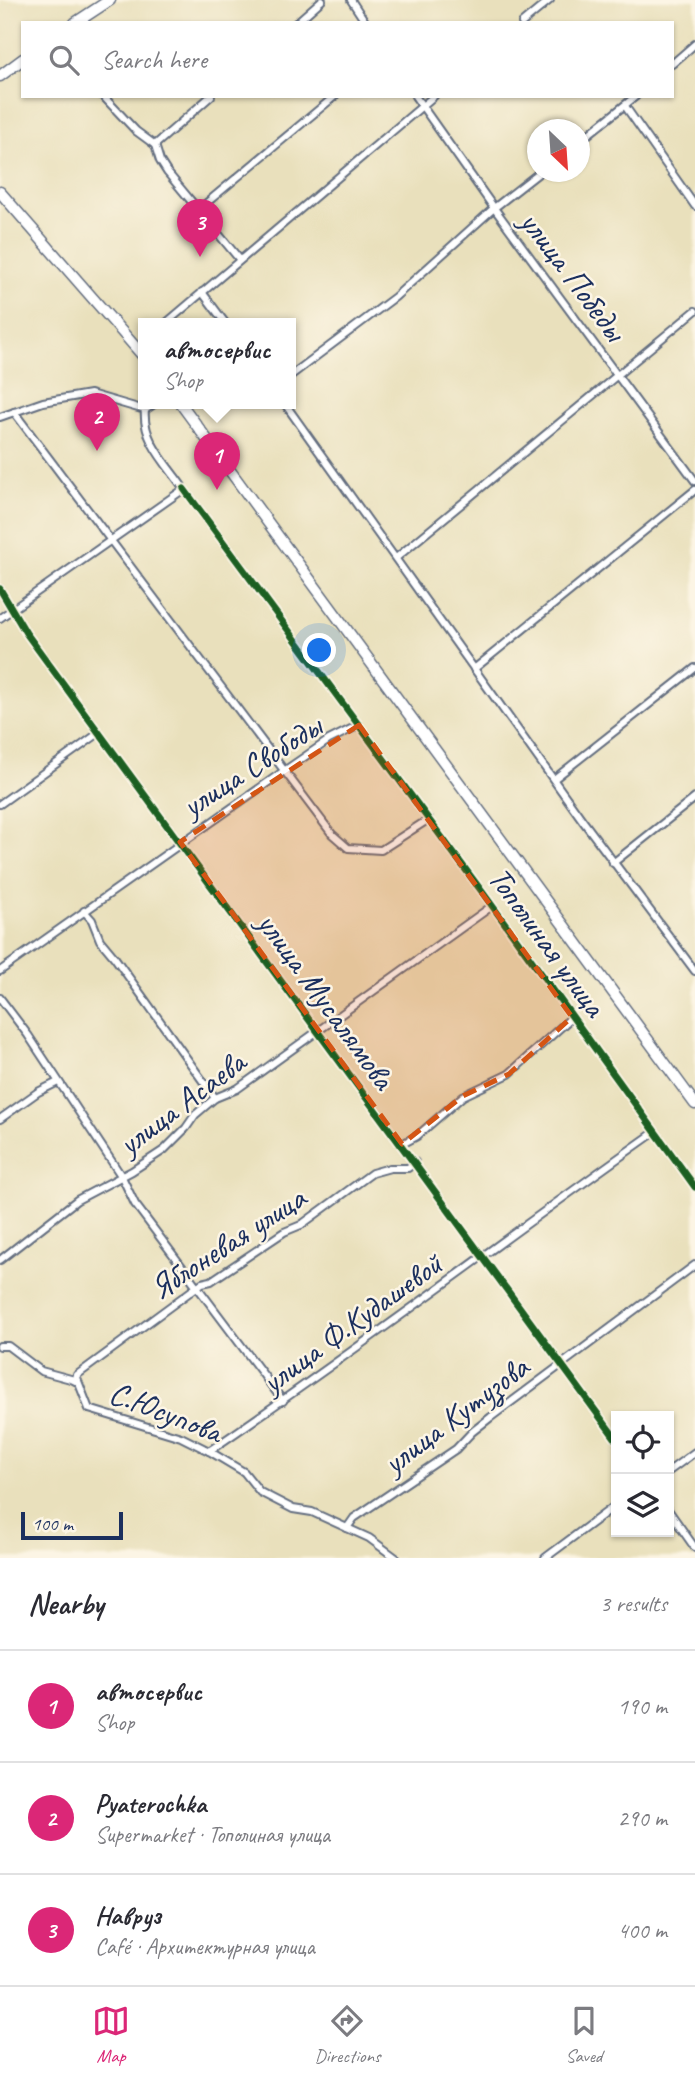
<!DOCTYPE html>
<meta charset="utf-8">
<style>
:root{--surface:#fff;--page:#f2f2f3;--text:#2b2b33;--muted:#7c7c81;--line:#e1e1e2;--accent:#db2777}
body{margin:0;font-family:Caveat,sans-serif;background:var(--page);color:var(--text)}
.controls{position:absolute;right:21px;bottom:21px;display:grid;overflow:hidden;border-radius:0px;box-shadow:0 2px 5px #0004}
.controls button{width:63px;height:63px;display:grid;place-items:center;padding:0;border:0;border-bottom:2px solid var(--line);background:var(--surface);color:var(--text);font:35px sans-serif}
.compass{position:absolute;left:527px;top:119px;width:63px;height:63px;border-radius:50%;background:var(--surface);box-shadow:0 2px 5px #0004;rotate:155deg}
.scale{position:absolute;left:21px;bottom:18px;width:102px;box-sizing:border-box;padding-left:7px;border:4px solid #1b2f5e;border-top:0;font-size:19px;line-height:24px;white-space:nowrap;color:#1b2f5e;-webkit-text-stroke:5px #fcf5e5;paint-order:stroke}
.you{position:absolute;left:320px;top:651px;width:24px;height:24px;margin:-18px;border:5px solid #fff;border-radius:50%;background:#1a73e8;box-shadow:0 0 0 10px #1a73e833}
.badge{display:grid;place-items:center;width:46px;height:46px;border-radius:50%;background:var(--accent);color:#fff;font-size:23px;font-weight:700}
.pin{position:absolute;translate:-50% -58px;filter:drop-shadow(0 2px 4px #0008)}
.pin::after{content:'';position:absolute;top:37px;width:24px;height:21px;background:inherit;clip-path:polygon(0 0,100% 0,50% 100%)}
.popup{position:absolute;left:138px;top:318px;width:158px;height:91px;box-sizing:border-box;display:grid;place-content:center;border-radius:0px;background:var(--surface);filter:drop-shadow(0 2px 5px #0005);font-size:23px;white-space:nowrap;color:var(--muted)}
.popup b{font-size:26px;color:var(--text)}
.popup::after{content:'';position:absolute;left:50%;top:100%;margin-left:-14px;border:14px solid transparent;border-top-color:var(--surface)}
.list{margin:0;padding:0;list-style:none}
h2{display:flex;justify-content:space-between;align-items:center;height:91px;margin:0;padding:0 28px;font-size:30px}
h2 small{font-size:23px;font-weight:400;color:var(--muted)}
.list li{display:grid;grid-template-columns:46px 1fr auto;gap:21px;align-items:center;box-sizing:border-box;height:112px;padding:0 28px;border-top:2px solid var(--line)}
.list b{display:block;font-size:26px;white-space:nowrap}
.list p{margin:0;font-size:23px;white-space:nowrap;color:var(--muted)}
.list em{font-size:23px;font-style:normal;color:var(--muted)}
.icon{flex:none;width:38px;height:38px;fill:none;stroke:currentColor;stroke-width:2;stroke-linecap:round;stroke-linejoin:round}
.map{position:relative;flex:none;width:695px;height:1558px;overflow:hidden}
.search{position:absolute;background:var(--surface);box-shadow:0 2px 5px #0004;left:21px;right:21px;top:21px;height:77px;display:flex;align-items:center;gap:18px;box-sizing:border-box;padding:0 24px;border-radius:0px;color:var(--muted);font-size:26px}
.sheet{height:427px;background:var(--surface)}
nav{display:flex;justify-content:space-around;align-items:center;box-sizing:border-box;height:98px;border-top:2px solid var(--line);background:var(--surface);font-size:19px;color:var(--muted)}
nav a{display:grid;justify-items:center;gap:4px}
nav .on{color:var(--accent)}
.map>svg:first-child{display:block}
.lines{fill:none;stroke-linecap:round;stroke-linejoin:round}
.street-casing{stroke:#636d7f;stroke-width:10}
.secondary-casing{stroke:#636d7f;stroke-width:13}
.street{stroke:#fff;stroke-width:6}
.secondary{stroke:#fff;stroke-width:10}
.cycleway-casing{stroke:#fcf5e5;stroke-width:11}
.cycleway{stroke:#1b5e20;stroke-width:7}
.marked{fill:#d45514;fill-opacity:0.2;stroke:#d45514;stroke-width:5;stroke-dasharray:14 9;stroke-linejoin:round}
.labels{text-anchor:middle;stroke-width:5;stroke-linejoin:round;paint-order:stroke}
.street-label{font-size:33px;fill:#1b2f5e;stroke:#fcf5e5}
</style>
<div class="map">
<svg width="695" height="1558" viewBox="0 0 695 1558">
<rect width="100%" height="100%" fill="#fcf5e5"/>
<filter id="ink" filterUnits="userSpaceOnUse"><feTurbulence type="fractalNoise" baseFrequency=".0143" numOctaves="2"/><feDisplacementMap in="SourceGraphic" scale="14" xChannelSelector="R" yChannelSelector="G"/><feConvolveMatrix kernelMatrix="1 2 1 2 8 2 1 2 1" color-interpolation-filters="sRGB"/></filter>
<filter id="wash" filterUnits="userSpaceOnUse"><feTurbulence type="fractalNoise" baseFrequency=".00686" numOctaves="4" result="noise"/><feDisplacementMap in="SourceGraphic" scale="28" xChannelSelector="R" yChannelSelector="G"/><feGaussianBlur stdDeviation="1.57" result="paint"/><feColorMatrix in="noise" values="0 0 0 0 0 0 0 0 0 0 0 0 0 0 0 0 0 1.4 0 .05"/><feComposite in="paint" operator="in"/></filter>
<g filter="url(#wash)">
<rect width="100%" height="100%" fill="#e9e0bc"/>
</g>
<g filter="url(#ink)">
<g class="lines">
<g class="street-casing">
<g id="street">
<polyline points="351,0 366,23"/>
<polyline points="296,23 322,0"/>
<polyline points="522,23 550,0"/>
<polyline points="672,64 695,44"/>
<polyline points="103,96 136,131 155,145"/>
<polyline points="415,96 494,208 695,481"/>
<polyline points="625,106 695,206"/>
<polyline points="580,141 636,96"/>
<polyline points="155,145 160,161 167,172 240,260"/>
<polyline points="155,145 211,96"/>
<polyline points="198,210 335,96"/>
<polyline points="202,292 226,324"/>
<polyline points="165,324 434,96"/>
<polyline points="290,376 395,297 494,208 540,172"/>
<polyline points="285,404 583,821 695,971"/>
<polyline points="14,412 332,834 348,848 381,850 429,819"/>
<polyline points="0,417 43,402 90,394 145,410 154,404"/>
<polyline points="184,489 483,893 695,1187"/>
<polyline points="396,558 695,311"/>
<polyline points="0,589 26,633 616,1439"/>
<path d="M0 618 184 489C167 464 142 441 145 410"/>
<polyline points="474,669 695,490"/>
<polyline points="554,779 695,668"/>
<polyline points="0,804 99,733"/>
<polyline points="613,863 695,798"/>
<polyline points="84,911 92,920 100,940 115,958 215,1098"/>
<polyline points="0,971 284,771 329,740 359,725"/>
<polyline points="0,998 28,1035 122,1177 135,1204 283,1401"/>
<polyline points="0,1119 38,1092 58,1082"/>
<polyline points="402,1144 417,1136 463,1096 509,1074 572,1017"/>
<polyline points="0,1260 77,1200 132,1171 164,1150 186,1128 195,1115 215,1098 237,1089 492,906"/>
<polyline points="0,1346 8,1346 41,1371 78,1381 89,1409 181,1437 209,1451 244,1472 260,1492 293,1509 312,1512 369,1538 396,1558"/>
<polyline points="75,1381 77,1375 202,1283 211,1281 284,1232 301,1225 372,1173 390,1168 408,1168 415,1162"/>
<path d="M209 1451C361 1348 506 1237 655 1132"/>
<polyline points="669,1471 695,1452"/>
<polyline points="669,1511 695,1548"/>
<polyline points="347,1528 354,1518 456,1449 472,1432 491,1417 695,1265"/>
<polyline points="545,1558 616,1505"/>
</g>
</g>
<g class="secondary-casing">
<g id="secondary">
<polyline points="75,23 110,0"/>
<polyline points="0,76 23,59"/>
<polyline points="0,192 144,357"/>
<polyline points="181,404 695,1104"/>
</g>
</g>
<use href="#street" class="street"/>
<use href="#secondary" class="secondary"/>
<g class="cycleway-casing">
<g id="cycleway">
<polyline points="184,489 483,893 695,1187"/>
<polyline points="0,589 26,633 616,1439"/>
</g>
</g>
<use href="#cycleway" class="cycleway"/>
</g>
</g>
<path class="marked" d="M359 725 572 1017 509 1074 463 1096 402 1144 180 842Z"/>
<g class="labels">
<g class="street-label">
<text transform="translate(574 275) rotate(53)" y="12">улица Победы</text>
<text transform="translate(251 765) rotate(-33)" y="12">улица Свободы</text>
<text transform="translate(548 941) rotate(54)" y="12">Тополиная улица</text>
<text transform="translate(327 1000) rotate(54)" y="12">улица Мусалямова</text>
<text transform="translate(181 1102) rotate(-37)" y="12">улица Асаева</text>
<text transform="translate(227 1242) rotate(-33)" y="12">Яблоневая улица</text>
<text transform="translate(351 1322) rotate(-36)" y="12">улица Ф.Кудашевой</text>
<text transform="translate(166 1411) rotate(21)" y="12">С.Юсупова</text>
<text transform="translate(455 1414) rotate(-37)" y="12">улица Кутузова</text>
</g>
</g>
</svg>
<div class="controls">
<button><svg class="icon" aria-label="locate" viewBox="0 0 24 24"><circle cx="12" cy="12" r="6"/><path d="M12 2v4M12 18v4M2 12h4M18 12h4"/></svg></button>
<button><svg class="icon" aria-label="layers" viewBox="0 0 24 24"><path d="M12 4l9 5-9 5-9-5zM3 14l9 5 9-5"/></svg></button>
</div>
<svg class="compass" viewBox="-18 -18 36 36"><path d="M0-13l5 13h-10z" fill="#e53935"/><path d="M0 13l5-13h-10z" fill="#7c7c81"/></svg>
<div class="scale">100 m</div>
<div class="you"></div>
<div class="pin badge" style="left:217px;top:490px">1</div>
<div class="popup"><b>автосервис</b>Shop</div>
<div class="pin badge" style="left:97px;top:451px">2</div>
<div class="pin badge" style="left:200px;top:257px">3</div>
<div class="search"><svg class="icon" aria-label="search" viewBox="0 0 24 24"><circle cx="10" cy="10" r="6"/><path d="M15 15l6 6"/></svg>Search here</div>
</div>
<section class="sheet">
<h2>Nearby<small>3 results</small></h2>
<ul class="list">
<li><span class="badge">1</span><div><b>автосервис</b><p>Shop</p></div><em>190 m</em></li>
<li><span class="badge">2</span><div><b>Pyaterochka</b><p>Supermarket · Тополиная улица</p></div><em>290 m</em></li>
<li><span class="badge">3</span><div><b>Навруз</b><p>Café · Архитектурная улица</p></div><em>400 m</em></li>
</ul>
</section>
<nav>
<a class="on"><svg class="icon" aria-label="map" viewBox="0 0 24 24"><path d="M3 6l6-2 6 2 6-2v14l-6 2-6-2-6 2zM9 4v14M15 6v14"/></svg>Map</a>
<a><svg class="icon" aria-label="directions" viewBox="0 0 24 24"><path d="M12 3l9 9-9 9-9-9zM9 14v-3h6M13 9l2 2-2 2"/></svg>Directions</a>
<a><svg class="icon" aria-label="saved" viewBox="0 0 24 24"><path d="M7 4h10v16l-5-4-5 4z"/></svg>Saved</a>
</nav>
